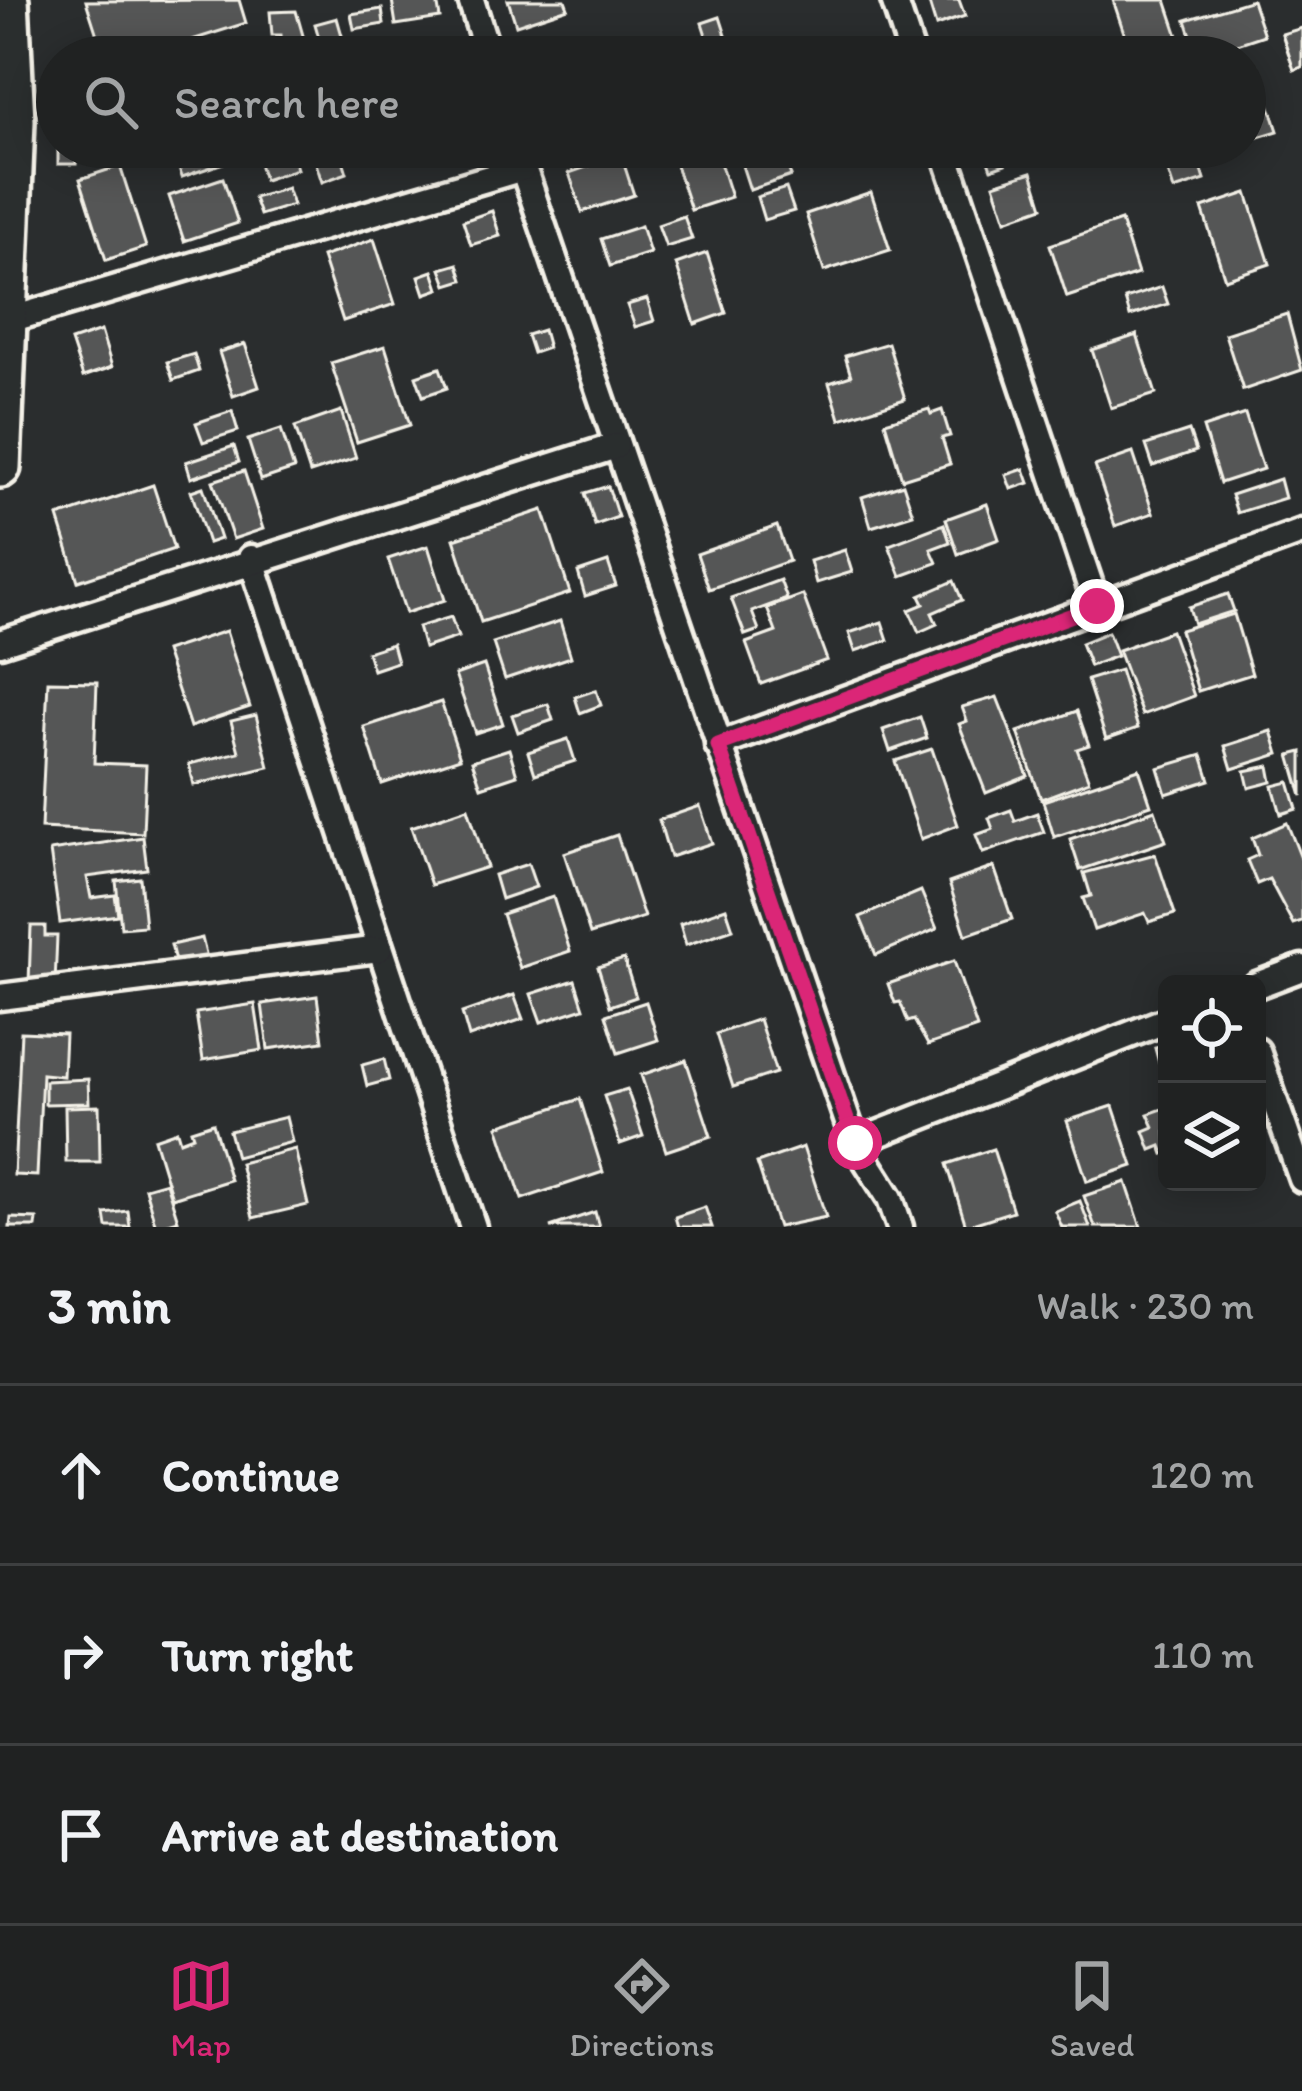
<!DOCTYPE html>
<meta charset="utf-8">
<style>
:root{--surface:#202222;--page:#282a2a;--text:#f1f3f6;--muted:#a2a4a5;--line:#3d3f40;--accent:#db2777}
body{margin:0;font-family:Itim,sans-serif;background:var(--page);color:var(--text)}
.controls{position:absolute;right:36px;bottom:36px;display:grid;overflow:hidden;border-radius:18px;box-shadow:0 6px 30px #0003}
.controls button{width:108px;height:108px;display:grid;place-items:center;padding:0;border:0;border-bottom:3px solid var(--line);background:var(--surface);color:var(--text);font:60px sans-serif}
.stop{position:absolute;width:36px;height:36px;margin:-27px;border:9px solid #db2777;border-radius:50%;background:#fff}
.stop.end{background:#db2777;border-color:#fff;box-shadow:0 3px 12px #0008}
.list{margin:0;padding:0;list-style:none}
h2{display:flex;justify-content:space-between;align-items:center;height:156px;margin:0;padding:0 48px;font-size:51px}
h2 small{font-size:39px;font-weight:400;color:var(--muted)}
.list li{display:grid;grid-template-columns:78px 1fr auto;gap:36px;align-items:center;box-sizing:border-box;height:180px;padding:0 48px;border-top:3px solid var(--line)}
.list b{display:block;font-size:45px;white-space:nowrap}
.list em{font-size:39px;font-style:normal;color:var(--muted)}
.icon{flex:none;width:66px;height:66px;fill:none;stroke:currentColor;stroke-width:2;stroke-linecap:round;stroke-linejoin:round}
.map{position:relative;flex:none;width:1302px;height:1227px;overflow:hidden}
.search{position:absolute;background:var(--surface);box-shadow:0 6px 30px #0003;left:36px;right:36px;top:36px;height:132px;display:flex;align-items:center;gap:30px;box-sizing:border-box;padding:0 42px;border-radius:66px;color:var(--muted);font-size:45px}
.sheet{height:696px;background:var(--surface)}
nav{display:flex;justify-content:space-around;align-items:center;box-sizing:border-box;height:168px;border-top:3px solid var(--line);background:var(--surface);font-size:33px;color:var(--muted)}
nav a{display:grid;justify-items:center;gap:6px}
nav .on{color:var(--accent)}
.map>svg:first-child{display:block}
.building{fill:#555756;stroke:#f4f1e8;stroke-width:3}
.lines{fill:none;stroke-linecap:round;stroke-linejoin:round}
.minor-casing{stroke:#f4f1e8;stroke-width:33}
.primary-casing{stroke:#f4f1e8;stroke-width:48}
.minor{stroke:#2a2d2e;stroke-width:24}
.primary{stroke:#2a2d2e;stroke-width:39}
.route{stroke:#db2777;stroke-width:15}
</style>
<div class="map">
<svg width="1302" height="1227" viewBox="0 0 1302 1227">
<rect width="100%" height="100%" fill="#2a2d2e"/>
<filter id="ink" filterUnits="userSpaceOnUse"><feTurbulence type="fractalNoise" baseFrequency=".00833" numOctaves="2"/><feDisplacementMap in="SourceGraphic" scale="24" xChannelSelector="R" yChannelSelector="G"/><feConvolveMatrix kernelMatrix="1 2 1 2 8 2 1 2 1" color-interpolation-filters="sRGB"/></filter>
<g filter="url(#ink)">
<g class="building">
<polygon points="239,0 246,23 138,57 104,57 86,1"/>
<polygon points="392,0 437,0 440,18 396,25"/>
<polygon points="508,0 565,0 568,8 516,25"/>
<polygon points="928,0 959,0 965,16 936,26"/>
<polygon points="1113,0 1166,0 1185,57 1132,57"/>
<polygon points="1252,0 1264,35 1198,57 1186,20"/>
<polygon points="382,9 384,24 354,29 351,14"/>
<polygon points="296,11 304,39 297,39 297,47 282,48 281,35 272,35 270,12"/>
<polygon points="720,17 733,57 713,57 702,23"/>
<polygon points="337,18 343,39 321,45 315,24"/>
<polygon points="1302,28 1302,67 1294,70 1282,34"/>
<polygon points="391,49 391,57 329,57 329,52"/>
<polygon points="1257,66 1278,131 1245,141 1245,70"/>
<rect x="58" y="147" width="18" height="17"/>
<polygon points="172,147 228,147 232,160 182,177"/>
<polygon points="254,147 290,147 297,169 264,180"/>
<polygon points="339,147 347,173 322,182 311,148"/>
<polygon points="670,147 715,147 731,197 691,210"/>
<polygon points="736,147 781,147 791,176 750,190"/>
<polygon points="999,147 1005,164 991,169 984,149"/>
<polygon points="1160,147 1195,147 1205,180 1174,190"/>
<polygon points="621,155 634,195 582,212 569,173"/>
<polygon points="120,166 146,247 106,260 80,179"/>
<polygon points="1032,172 1043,207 1006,220 994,184"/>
<polygon points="223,178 238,223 184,241 169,196"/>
<polygon points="287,188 293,205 260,215 254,198"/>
<polygon points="786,188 794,211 764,220 757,197"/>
<polygon points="871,192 890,250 824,271 806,214"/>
<polygon points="1247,193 1270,264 1225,279 1202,208"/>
<polygon points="492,211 500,236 471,245 463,221"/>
<polygon points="684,216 692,239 666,247 658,225"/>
<polygon points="1121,221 1138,274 1067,297 1050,245"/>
<polygon points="641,226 650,253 610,266 601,239"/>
<polygon points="374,239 395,304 343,321 322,257"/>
<polygon points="707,253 726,313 695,324 676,264"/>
<polygon points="458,264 463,280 447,285 441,269"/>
<polygon points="433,271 439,289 425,294 419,276"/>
<polygon points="1162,287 1168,304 1130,316 1125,299"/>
<polygon points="647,299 654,321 635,327 627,305"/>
<polygon points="1287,314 1302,370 1243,390 1225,334"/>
<polygon points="543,330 548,348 533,353 527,335"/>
<polygon points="101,331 112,367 83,377 71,341"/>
<polygon points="1137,335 1156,394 1111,408 1092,350"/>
<polygon points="888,343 905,399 840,419 829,383 851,376 845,356"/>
<polygon points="245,344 259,387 233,396 219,352"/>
<polygon points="385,346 410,425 357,442 331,363"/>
<polygon points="194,354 199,371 173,380 167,362"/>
<polygon points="440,368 447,388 423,396 416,376"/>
<polygon points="929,409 931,414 942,410 950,436 942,438 950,464 902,479 885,422"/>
<polygon points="232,411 238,431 203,442 196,423"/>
<polygon points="341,411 356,458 310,473 295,427"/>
<polygon points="1245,414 1263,469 1220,483 1203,428"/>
<polygon points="281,429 294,469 261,480 248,440"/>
<polygon points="1189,431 1196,451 1153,466 1146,445"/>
<polygon points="234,446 239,462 191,478 186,462"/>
<polygon points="1133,453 1153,513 1115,526 1095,466"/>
<polygon points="1024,469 1029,483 1011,489 1006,475"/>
<polygon points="244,471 263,529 233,539 213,481"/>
<polygon points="1280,479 1285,498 1237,513 1231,495"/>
<polygon points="903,484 913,514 871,527 862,497"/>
<polygon points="153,485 174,549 78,581 58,517"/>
<polygon points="608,486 618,517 595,525 585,493"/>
<polygon points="203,487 220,539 208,543 191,491"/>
<polygon points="987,504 999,539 958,554 946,519"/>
<polygon points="543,510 570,593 481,622 454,539"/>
<polygon points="944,524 950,542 931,549 937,563 901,576 889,545"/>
<polygon points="777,526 789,561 709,589 697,554"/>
<polygon points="428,546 445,600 406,613 388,559"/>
<polygon points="845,550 852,572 816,583 810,561"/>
<polygon points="608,562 616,586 585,596 578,572"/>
<polygon points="780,580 787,599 752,612 759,630 745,635 731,598"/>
<polygon points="954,581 962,600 932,613 937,624 919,632 909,610 924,604 920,596"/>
<polygon points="1228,594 1234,611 1194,624 1189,607"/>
<polygon points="803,595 827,660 761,684 746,643 776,632 767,608"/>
<polygon points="1234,614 1252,674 1198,691 1180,630"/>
<polygon points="451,617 458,637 424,648 418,627"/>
<polygon points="560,621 571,657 505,679 493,643"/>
<polygon points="882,622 888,640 855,651 849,633"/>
<polygon points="226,631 250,707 190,727 165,651"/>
<polygon points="1171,631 1194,696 1142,715 1118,650"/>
<polygon points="1108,632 1117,656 1090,666 1081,643"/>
<polygon points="392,644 397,662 373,670 367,652"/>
<polygon points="484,665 503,724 475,733 455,675"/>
<polygon points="1120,670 1138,728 1106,739 1087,680"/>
<polygon points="48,681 97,682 94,763 146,765 143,833 41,828"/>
<polygon points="596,690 601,705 580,713 575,697"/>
<polygon points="997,697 1028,776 986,793 959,724 967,721 962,707"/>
<polygon points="441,702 460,758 382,784 364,727"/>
<polygon points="548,704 553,720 518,732 512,715"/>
<polygon points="1077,711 1089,745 1077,749 1089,781 1041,799 1018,732"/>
<polygon points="256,715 269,767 194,785 189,764 239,752 231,721"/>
<polygon points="920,717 927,738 890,751 883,730"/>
<polygon points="1272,731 1279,754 1232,769 1225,746"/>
<polygon points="568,739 575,761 535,774 528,752"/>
<polygon points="509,749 517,775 481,787 472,761"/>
<polygon points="932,749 958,825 921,839 895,761"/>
<polygon points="1302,752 1302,796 1290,755"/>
<polygon points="1202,755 1210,780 1166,794 1158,768"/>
<polygon points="1269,766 1272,782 1249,788 1245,771"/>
<polygon points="1139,769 1151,805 1054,837 1043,801"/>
<polygon points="1289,782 1297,809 1281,814 1273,786"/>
<polygon points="700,806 712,843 670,857 659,820"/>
<polygon points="468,808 487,867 431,885 411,827"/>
<polygon points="1011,810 1015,821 1037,813 1044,832 983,853 976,835 993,829 989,818"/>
<polygon points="1155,810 1166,841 1080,870 1070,839"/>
<polygon points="1287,823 1302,861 1302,921 1293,924 1269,879 1257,884 1247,860 1258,855 1252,838"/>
<polygon points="617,835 644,917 590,934 564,853"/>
<polygon points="143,837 147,869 87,877 91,898 115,895 118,915 60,923 50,851"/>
<polygon points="1155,854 1175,914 1149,922 1145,913 1094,930 1083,898 1091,896 1084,873"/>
<polygon points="528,864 536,887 501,899 494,875"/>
<polygon points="994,867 1012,919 966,935 949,883"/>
<polygon points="140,878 145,926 121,928 116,881"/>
<polygon points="921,891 937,929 876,955 860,917"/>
<polygon points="553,897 570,951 520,968 502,914"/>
<polygon points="726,908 733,929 686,945 680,924"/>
<polygon points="31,926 45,926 45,936 57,936 55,984 29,983"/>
<polygon points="202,938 207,958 176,965 171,945"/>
<polygon points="624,959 636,997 610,1006 598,967"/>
<polygon points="954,961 977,1028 928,1045 914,1020 908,1022 900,1002 895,1003 888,984"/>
<polygon points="575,980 584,1008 541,1022 531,994"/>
<polygon points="514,995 523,1019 469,1037 462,1013"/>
<polygon points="317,996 323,1041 268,1049 262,1004"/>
<polygon points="646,1002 658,1040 618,1053 606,1015"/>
<polygon points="255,1004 262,1050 203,1060 196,1013"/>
<polygon points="759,1019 776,1073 733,1087 716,1034"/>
<polygon points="21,1032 65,1034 63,1076 42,1074 37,1176 14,1175"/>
<polygon points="1167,1045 1167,1072 1162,1074 1155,1048"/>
<polygon points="384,1059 389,1080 367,1086 362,1065"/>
<polygon points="686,1060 711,1136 666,1151 641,1075"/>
<polygon points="88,1079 89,1103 45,1104 45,1081"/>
<polygon points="627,1089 643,1136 620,1144 604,1096"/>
<polygon points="580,1099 603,1172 522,1199 498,1126"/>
<polygon points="99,1106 100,1162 66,1162 65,1107"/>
<polygon points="1113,1106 1133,1166 1087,1181 1067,1121"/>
<polygon points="1165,1108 1167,1153 1164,1154 1161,1146 1151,1150 1144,1131 1154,1127 1148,1114"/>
<polygon points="286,1117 292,1142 236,1157 229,1131"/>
<polygon points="213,1123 230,1180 172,1198 154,1139 177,1131 180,1141 193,1136 191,1130"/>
<polygon points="803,1147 826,1217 778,1227 757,1163"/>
<polygon points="295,1149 308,1205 253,1218 240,1163"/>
<polygon points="993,1149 1013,1211 966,1226 947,1164"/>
<polygon points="166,1182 178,1220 156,1227 145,1188"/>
<polygon points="1126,1182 1141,1227 1095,1227 1084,1196"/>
<polygon points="1080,1201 1090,1227 1062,1227 1055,1211"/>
<polygon points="705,1207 712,1227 678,1227 675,1217"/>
<polygon points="128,1211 130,1227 107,1227 105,1214"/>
<polygon points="595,1212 599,1227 550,1227"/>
<polygon points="11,1218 37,1219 36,1227 10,1227"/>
</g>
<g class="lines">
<g class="minor-casing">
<g id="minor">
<polyline points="471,0 489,57"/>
<polyline points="894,0 913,57"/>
<polyline points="516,147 855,1143 1167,1020"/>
<polyline points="943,147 1097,606"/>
<polyline points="9,320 523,168"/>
<polyline points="251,558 473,1227"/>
<polyline points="0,643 616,446"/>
<polyline points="718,745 1302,532"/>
<polyline points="1257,985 1302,968"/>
<polyline points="0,997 379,949"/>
<polyline points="1257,1051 1302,1179"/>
<polyline points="855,1143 890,1198 900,1227"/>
</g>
</g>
<g class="primary-casing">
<polyline id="primary" points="0,467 14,121 8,0"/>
</g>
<use href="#minor" class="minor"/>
<use href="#primary" class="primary"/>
</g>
</g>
<g class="lines" filter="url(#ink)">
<polyline class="route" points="855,1143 718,745 1097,606"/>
</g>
</svg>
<div class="controls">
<button><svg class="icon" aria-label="locate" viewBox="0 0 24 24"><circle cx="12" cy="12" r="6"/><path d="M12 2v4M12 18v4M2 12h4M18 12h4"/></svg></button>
<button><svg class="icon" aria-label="layers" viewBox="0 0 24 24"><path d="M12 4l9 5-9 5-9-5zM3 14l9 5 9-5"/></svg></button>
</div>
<div class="stop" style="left:855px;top:1143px"></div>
<div class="stop end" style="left:1097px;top:606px"></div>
<div class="search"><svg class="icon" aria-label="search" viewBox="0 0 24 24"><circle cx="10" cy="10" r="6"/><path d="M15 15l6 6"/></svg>Search here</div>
</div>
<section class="sheet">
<h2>3 min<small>Walk · 230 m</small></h2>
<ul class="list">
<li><svg class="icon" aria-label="ahead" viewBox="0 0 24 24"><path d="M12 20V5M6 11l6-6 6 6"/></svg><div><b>Continue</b></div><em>120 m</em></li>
<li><svg class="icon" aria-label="right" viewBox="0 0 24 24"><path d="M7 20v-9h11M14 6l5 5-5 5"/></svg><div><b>Turn right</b></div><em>110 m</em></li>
<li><svg class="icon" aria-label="arrive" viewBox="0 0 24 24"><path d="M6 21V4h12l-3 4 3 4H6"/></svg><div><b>Arrive at destination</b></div></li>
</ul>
</section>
<nav>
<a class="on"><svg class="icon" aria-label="map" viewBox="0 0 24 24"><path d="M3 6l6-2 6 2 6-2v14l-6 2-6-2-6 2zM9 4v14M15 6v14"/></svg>Map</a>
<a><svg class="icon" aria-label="directions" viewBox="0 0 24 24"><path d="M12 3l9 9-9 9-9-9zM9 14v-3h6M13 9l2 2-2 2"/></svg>Directions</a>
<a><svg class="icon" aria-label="saved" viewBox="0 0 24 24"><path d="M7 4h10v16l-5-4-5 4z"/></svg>Saved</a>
</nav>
